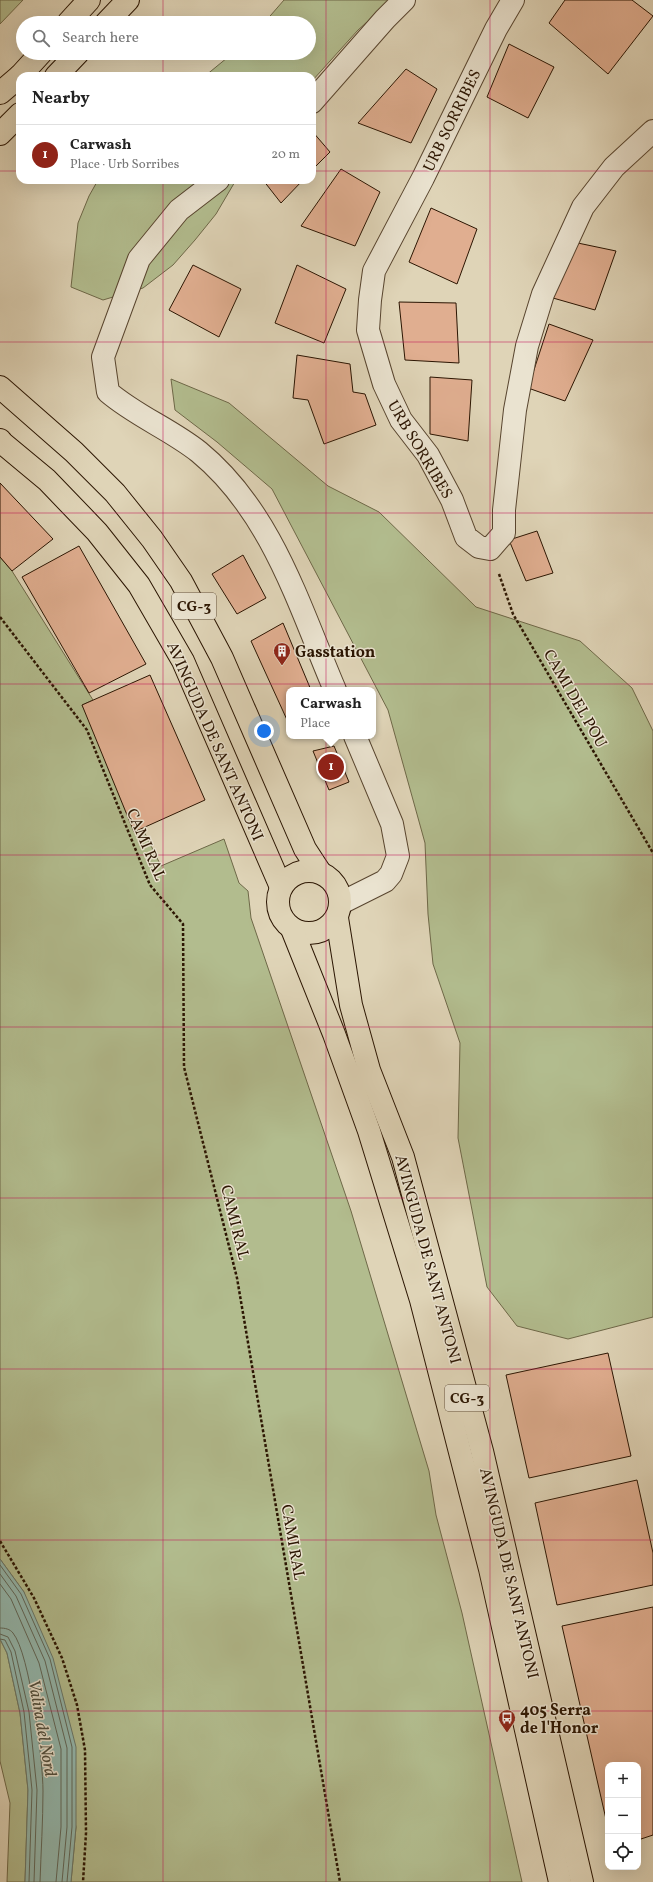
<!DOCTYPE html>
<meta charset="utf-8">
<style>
:root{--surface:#fff;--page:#f2f2f2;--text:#222;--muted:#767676;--line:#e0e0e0;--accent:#8f2418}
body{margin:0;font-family:Vollkorn,serif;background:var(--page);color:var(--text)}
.controls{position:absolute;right:12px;bottom:12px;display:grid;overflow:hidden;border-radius:8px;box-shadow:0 4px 16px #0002}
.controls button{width:36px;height:36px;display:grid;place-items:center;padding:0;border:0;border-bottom:1px solid var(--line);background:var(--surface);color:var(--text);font:20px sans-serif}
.you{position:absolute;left:264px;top:731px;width:14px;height:14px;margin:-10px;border:3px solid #fff;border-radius:50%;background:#1a73e8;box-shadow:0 0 0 6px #1a73e833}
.badge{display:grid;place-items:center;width:26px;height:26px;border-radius:50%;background:var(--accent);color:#fff;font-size:13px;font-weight:700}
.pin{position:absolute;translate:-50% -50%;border:2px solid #fff;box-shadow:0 1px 4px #0006}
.popup{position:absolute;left:286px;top:687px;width:90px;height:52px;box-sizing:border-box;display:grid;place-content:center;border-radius:8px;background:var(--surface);filter:drop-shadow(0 1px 3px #0005);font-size:13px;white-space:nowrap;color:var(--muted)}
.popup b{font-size:15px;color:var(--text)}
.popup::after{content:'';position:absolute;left:50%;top:100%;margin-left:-8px;border:8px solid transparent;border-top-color:var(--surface)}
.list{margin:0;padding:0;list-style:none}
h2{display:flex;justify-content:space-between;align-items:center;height:52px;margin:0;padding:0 16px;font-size:17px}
h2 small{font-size:13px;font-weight:400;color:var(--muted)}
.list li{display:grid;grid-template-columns:26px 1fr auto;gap:12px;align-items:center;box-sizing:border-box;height:60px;padding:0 16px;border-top:1px solid var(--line)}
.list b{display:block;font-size:15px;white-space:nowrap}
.list p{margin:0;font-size:13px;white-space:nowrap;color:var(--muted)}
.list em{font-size:13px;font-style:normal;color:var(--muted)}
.icon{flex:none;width:22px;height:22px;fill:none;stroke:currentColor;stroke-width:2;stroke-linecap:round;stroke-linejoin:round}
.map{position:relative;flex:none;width:653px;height:1882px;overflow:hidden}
.search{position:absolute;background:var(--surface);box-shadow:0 4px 16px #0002;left:16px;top:16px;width:300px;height:44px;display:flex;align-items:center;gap:10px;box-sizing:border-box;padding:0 14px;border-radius:22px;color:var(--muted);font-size:15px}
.panel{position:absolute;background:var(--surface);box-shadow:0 4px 16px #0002;left:16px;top:72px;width:300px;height:112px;border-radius:12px}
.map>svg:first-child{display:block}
.green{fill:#b2bc8e;stroke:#6e6848}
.water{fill:#93b8ae;stroke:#697769}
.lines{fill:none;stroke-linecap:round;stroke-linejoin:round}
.shore{stroke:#5f6658;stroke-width:1}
.building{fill:#e0ae90;stroke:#2b1502}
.street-casing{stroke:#58452f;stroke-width:24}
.primary-casing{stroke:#2b1502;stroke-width:24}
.highway-casing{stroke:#2b1502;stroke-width:24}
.path{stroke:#2b1502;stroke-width:2.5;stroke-dasharray:3 2;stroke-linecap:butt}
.street{stroke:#eae3d0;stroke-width:22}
.primary{stroke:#dfd4b7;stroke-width:22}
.highway{stroke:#dfd4b7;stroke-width:22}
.grid{fill:none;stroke:#c2185b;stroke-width:1;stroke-opacity:0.55}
.labels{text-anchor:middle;stroke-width:3;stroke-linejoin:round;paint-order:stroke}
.shield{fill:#eae3d0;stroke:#645340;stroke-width:1}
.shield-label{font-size:15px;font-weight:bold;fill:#2b1502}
.street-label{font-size:16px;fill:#2b1502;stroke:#eae3d0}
.poi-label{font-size:16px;font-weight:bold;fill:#2b1502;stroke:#eae3d0;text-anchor:start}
.water-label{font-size:17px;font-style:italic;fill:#4f4e3e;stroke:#eae3d0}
</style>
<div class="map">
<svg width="653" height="1882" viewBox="0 0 653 1882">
<rect width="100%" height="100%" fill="#dfd4b7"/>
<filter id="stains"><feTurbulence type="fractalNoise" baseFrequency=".005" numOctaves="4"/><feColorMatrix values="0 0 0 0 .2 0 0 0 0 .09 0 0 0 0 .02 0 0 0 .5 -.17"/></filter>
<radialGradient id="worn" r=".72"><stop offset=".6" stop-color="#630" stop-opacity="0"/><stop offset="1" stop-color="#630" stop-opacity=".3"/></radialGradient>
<g class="green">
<polygon points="0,0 23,0 0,24"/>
<polygon points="284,0 392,0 358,30 312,81 312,76 205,76 233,53 309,53 309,23 264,23"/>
<polygon points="98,180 236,180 216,214 195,240 173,265 143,288 103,300 71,287 78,223 89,196"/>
<polygon points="171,379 229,403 328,486 379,512 476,607 580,641 632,688 653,731 653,1317 568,1339 517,1326 487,1287 458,1138 460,1043 433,964 428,914 425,843 388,710 272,489 217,442 175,410"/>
<polygon points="0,557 12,571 93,700 82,705 161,866 224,839 239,883 248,891 251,918 351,1211 429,1471 436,1515 462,1613 522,1882 71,1882 76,1827 24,1592 0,1559"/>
<polygon points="0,1639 7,1653 20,1713 28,1790 25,1882 7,1882 10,1803 0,1761"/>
</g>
<polygon class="water" points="0,1559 24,1592 53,1658 76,1747 76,1827 71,1882 25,1882 28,1790 20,1713 7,1653 0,1639"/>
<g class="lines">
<g class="shore">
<polyline points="0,1565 21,1594 50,1659 72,1747 72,1827 67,1882"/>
<polyline points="0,1574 16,1596 45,1661 67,1748 67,1827 62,1882"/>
<polyline points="0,1584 11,1599 39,1663 61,1749 61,1827 56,1882"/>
<path d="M0 1628C5 1628 10 1629 13 1633 30 1654 43 1761 43 1791 43 1821 41 1852 40 1882"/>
<polyline points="0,1634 8,1637 15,1651 29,1712 37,1790 34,1882"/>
<polyline points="0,1639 5,1640 11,1652 24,1712 32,1790 29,1882"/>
</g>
</g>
<g class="building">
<polygon points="565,0 632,0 653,16 608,74 549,23"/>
<polygon points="509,44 554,67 528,118 487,97"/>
<polygon points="406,69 437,89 411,143 358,123"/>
<polygon points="312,131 330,152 312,170"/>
<polygon points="341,169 380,192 355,246 301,226"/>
<polygon points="263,180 303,180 281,203"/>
<polygon points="431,208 477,229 457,284 409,262"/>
<polygon points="573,242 616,251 595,310 553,298"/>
<polygon points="193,265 241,289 219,337 169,310"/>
<polygon points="297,265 346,289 324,343 275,323"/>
<polygon points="399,302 456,303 459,363 405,360"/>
<polygon points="549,324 593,340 565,401 528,388"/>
<polygon points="297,355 350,364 353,392 365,394 376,425 324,444 308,400 293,398"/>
<polygon points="430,377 472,380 468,441 430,434"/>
<polygon points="0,483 53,539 12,571 0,557"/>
<polygon points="537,531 553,573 526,581 509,540"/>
<polygon points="79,546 146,664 89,693 22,577"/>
<polygon points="243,555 266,598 237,614 212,574"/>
<polygon points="283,623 311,690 289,690 289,722 288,722 251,641"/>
<polygon points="150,675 205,800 134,832 82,705"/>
<polygon points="334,746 349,782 329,790 313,751"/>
<polygon points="608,1353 631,1456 529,1478 506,1375"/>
<polygon points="637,1480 653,1553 653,1585 557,1605 535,1503"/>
<polygon points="653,1607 653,1835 638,1840 638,1765 608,1765 608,1828 562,1626"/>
</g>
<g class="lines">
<g class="street-casing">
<g id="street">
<polyline points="513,0 496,29 423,178 374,271 370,300 368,330 384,384 401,420 428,455 452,500 466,537 479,547 490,549 504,533 504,510 515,410 527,346 543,294 583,207 614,167 653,131"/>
<polyline points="312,102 385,19 404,0"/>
<path d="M218 180 179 210 139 259 103 357 108 392C136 416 170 429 199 452 272 512 299 606 335 690"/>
<polyline points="341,903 385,881 391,874 398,856 392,824 355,736"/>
</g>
</g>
<g class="primary-casing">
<g id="primary">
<polyline points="0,441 47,480 97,532 139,585 183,661 281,887"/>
<circle cx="309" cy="902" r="31"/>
<polyline points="337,918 351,1005 369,1070 403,1157 482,1451 582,1882"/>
<polyline points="292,929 334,1034 369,1131 421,1300 490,1569 560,1882"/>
</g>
</g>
<g class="highway-casing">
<g id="highway">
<polyline points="68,23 89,0"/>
<polyline points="106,23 128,0"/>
<polyline points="20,76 41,53"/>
<polyline points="56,76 78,53"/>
<polyline points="0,93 20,76"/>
<polyline points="0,134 20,114"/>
<polyline points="0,387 74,452 115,493 152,539 181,581 222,658 305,849 320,872"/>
<polyline points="0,440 0,441"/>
</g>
</g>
<g class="path">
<polyline points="499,574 513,614 653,853"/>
<polyline points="0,617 87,730 150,885 183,924 184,1067 237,1278 340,1882"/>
<polyline points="0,1541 34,1598 62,1658 77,1705 85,1750 86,1833 83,1882"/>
</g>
<use href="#street" class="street"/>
<use href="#primary" class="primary"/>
<use href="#highway" class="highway"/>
</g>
<path class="grid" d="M163 0V23M326 0V1882M490 0V1882M163 53V76M0 171H20M312 171H653M163 180V1882M0 342H653M0 513H653M0 684H653M0 855H653M0 1027H653M0 1198H653M0 1369H653M0 1540H653M0 1711H653"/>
<defs>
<g id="building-pin" transform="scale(0.9)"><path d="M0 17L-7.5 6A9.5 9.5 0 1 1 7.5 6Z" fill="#8f2418" stroke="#eae3d0"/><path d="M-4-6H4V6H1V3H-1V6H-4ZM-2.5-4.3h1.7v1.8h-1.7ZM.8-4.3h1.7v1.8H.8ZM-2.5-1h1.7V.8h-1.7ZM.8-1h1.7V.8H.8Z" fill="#fff"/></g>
<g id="bus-pin" transform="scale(0.9)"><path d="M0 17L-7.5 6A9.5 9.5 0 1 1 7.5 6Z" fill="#8f2418" stroke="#eae3d0"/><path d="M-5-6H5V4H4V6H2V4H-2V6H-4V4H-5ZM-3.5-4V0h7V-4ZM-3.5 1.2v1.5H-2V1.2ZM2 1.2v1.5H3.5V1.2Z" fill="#fff"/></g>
</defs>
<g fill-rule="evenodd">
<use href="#building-pin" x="282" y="651"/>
<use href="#bus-pin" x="507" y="1718"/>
</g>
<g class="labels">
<g class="shield">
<rect x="172" y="593" width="44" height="26" rx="3"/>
<rect x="445" y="1385" width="44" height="26" rx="3"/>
</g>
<g class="shield-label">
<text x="194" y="611">CG-3</text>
<text x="467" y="1403">CG-3</text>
</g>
<g class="street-label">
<text transform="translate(451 120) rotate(-64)" y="6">URB SORRIBES</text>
<text transform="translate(421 449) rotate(59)" y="6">URB SORRIBES</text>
<text transform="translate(576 698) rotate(60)" y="6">CAMI DEL POU</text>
<text transform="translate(216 741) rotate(66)" y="6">AVINGUDA DE SANT ANTONI</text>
<text transform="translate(147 844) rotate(67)" y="6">CAMI RAL</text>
<text transform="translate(236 1222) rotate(76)" y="6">CAMI RAL</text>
<text transform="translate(429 1259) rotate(75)" y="6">AVINGUDA DE SANT ANTONI</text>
<text transform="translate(294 1542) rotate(80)" y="6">CAMI RAL</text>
<text transform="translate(510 1573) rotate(77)" y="6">AVINGUDA DE SANT ANTONI</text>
</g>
<g class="poi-label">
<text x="295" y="657">Gasstation</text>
<text x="520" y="1715">405 Serra<tspan x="520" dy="18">de l'Honor</tspan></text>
</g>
<g class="water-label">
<text transform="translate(43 1728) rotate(80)" y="6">Valira del Nord</text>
</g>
</g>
<rect width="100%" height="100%" filter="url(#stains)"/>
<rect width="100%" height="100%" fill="url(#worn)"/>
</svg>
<div class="controls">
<button>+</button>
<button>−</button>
<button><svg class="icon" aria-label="locate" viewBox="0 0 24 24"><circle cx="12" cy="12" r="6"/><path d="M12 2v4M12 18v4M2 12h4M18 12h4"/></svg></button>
</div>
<div class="you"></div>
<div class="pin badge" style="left:331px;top:767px">1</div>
<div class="popup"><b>Carwash</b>Place</div>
<div class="search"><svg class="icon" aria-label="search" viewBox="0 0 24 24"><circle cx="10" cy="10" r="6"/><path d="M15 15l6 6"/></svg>Search here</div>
<section class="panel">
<h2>Nearby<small></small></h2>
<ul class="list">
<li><span class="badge">1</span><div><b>Carwash</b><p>Place · Urb Sorribes</p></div><em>20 m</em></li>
</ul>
</section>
</div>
